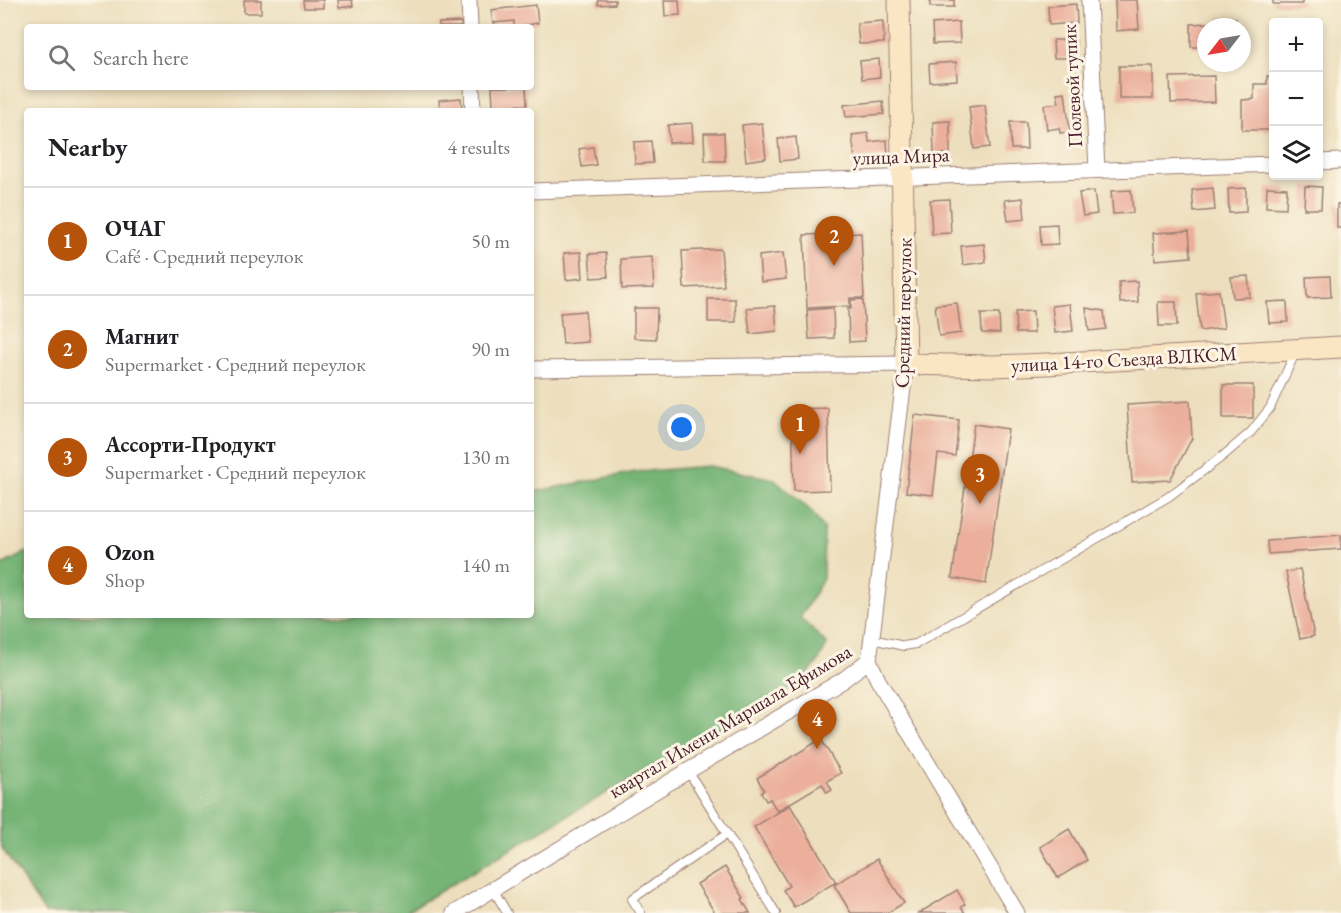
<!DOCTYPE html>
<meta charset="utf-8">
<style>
:root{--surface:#fff;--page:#f6f6f6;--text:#202124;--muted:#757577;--line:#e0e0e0;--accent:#b45309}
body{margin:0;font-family:"EB Garamond",serif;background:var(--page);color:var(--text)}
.controls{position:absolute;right:18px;top:18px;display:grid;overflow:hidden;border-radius:6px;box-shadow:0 3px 9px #0003}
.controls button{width:54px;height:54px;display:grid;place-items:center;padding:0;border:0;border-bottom:2px solid var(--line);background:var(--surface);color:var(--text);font:30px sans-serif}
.compass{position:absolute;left:1197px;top:18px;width:54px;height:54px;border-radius:50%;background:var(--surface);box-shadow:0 3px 9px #0003;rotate:239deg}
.you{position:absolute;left:682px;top:428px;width:21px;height:21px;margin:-15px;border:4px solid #fff;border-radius:50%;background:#1a73e8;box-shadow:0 0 0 9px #1a73e833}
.badge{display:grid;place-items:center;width:39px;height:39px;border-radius:50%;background:var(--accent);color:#fff;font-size:20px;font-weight:700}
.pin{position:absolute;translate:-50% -50px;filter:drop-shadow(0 2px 3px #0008)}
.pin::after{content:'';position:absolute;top:32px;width:21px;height:18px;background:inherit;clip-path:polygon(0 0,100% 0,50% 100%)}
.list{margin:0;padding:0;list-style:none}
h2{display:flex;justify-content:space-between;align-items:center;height:78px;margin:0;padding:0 24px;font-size:26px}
h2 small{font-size:20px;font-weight:400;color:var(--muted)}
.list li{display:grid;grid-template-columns:39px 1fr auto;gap:18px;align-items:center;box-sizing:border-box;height:108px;padding:0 24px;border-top:2px solid var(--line)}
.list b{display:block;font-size:22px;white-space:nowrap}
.list p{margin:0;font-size:20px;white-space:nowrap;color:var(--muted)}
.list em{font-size:20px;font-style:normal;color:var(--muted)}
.icon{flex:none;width:33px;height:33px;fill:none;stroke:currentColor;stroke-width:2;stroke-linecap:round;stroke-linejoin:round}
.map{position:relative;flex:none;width:1341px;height:913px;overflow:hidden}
.search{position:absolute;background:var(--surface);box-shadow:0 3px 9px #0003;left:24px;top:24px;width:510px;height:66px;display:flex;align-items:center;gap:15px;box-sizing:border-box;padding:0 21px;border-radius:6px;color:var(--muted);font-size:22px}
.panel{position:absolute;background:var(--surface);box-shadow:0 3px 9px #0003;left:24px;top:108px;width:510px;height:510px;border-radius:6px}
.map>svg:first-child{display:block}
.forest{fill:#74b475;stroke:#5f6a50;stroke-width:1.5}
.building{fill:#ebaf9b}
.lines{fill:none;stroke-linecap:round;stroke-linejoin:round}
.lane-casing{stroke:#9c7f74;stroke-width:10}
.street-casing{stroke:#9c7f74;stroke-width:17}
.secondary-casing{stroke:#9c7f74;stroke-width:23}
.lane{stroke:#fff;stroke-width:8}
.street{stroke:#fff;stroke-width:15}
.secondary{stroke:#fbe6c4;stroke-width:21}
.labels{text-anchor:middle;stroke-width:6;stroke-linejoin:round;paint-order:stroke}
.street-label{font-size:20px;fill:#4a1f2b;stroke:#fcf5e5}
</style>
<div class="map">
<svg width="1341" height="913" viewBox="0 0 1341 913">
<rect width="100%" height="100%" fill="#fcf5e5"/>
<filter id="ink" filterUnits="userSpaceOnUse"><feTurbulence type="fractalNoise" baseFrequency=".0167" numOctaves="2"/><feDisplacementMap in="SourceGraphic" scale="12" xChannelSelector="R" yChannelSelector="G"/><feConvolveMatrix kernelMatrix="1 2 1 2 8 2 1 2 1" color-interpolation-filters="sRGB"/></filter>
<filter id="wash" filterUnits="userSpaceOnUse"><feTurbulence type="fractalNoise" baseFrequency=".008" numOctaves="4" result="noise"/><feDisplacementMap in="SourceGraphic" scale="24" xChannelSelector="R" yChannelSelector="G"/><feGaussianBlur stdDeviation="1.35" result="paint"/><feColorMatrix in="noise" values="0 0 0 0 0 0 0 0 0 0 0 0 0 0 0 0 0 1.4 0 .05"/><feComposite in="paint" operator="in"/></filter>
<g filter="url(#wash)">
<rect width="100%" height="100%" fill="#eddfbd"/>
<path class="forest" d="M709 466 774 479 810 510 824 529 823 579 800 618 827 644C817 669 805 678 783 693L570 814 404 913H45L3 850 0 842V566L27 552V615H531V492L635 472Z"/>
<g id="blocks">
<g class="building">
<rect x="244" y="0" width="17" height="13"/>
<polygon points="303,0 323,0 323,8 304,8"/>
<polygon points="338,0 352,0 353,6 339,8"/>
<polygon points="598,0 615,0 615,4 598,5"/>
<polygon points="664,0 679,0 680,15 665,16"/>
<rect x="930" y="0" width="24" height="7"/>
<polygon points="1115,0 1137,0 1139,29 1116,31"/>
<rect x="1273" y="0" width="29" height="4"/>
<polygon points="1076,4 1077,23 1049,25 1048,6"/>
<polygon points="536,5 538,23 526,25 526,27 514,27 514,21 493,23 491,10"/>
<rect x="1219" y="18" width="17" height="9"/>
<polygon points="883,21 884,43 859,44 857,23"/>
<polygon points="461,22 461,27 439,27 439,23"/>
<polygon points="959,22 960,43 933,44 932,24"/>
<polygon points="1209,23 1209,27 1206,27 1206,47 1191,47 1191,24"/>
<polygon points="1053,40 1076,40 1076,58 1054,58"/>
<polygon points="879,59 880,77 862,79 860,61"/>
<polygon points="956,62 957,80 930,82 929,64"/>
<rect x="1119" y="66" width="34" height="33"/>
<polygon points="1214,76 1215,102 1171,103 1170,77"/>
<polygon points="1267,76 1274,76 1274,130 1242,130 1242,100 1254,99 1254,84 1267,84"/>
<polygon points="492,87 526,87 527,105 493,106"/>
<polygon points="1065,92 1070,132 1060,133 1059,128 1047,130 1044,105 1059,103 1057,93"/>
<polygon points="461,98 462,111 440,111 439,100"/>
<polygon points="883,101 884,114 846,117 844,105"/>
<polygon points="985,105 990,147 974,149 969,107"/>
<polygon points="950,121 950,154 934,154 933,122"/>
<polygon points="1010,122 1026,122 1027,149 1011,149"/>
<polygon points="692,123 693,142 669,143 668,125"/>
<polygon points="762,123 766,158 746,161 742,125"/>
<polygon points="704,133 724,133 725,161 705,161"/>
<polygon points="868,133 869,142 887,140 888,156 855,159 852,135"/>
<polygon points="796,137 798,159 780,161 778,139"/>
<polygon points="651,141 653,163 635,164 634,142"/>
<polygon points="593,147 596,165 582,167 579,149"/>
<polygon points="1305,186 1322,187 1321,209 1304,209"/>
<polygon points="1267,187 1287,188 1286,208 1266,207"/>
<polygon points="1213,188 1215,210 1194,212 1192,190"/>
<polygon points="1246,188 1246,212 1229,213 1228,189"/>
<polygon points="1131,190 1133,213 1113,214 1111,191"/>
<polygon points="1094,191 1097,214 1083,216 1079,193"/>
<polygon points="1023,198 1025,219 1008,221 1005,200"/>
<polygon points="949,199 951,233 932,234 930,200"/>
<rect x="1337" y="204" width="4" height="24"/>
<polygon points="1057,224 1058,244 1041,245 1040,225"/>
<polygon points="1189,231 1191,257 1155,260 1153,233"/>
<polygon points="861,233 864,298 850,298 850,306 807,308 804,235"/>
<polygon points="984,244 986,262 963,265 961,246"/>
<polygon points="721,249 724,286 684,288 682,251"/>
<polygon points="581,252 583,278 566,280 564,253"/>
<polygon points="606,253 608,277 591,278 589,254"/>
<polygon points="783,253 786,279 761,282 759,256"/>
<polygon points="652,257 654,288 622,289 621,259"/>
<polygon points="1248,276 1250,297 1233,298 1231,277"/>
<polygon points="1330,276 1331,297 1307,298 1306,277"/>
<polygon points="1137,281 1138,302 1120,303 1119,282"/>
<polygon points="1219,291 1224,328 1200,331 1196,293"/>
<polygon points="708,299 735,299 736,322 708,322"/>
<polygon points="863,299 865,341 849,342 848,309 851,309 851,300"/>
<polygon points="1287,301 1288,322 1269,323 1267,302"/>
<polygon points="1158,302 1176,302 1177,326 1159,326"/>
<polygon points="957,303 961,333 939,336 935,305"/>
<polygon points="1070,304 1073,331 1055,333 1052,306"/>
<polygon points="775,306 777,331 750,334 747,308"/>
<polygon points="634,308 657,308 656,339 634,338"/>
<polygon points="833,308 834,338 809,339 807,310"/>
<polygon points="1086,308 1104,311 1106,329 1089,331"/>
<polygon points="585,311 588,342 563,344 560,313"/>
<polygon points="1033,311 1034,333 1016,333 1015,312"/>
<polygon points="981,314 999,314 1000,333 982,333"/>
<rect x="1223" y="385" width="30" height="33"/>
<polygon points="1190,401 1192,438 1170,480 1132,482 1127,405"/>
<polygon points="828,408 830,490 794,491 792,409"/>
<polygon points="915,415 959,420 955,456 938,454 933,495 906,492"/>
<polygon points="974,424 1008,429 986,584 952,578"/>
<polygon points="1341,535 1341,549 1268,554 1267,541"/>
<polygon points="1300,569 1314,636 1300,639 1286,572"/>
<polygon points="821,739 841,773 827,781 832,790 827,793 822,784 777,811 770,799 766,801 761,792 764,790 757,778"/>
<polygon points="790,805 836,882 794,907 783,890 789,886 754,827"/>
<polygon points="1069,829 1087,860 1058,878 1040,847"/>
<polygon points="877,859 904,903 887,913 851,913 834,885"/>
<polygon points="725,867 744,898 742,899 750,913 715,913 697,884"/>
<polygon points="957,890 965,904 961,907 965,913 919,913"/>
</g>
</g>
</g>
<g filter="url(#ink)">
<use href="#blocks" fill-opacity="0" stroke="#9c7f74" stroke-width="1.5"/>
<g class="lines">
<g class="lane-casing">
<g id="lane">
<polyline points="872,639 904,646 916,644 1168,497 1223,456 1251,432 1270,408 1296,351"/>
<polyline points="688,771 776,913"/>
<polyline points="493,889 507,913"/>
<polyline points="641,913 632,899 727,834"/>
</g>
</g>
<g class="street-casing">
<g id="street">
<polyline points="469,0 470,27"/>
<polyline points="1089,0 1097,170"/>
<polyline points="472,87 473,111"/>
<polyline points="1318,162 1341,161"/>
<polyline points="531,191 1274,164"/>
<polyline points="531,369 906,364 869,660 878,680 1017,913"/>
<polyline points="454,913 688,771 843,680 869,660"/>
</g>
</g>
<g class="secondary-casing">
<polyline id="secondary" points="899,0 906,364 993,366 1047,364 1341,347"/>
</g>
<use href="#lane" class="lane"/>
<use href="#street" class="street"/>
<use href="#secondary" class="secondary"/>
</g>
</g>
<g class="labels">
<g class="street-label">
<text transform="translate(1072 86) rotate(-93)" y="7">Полевой тупик</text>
<text transform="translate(901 156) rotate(-2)" y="7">улица Мира</text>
<text transform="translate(903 313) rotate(-89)" y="7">Средний переулок</text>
<text transform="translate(1124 359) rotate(-3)" y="7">улица 14-го Съезда ВЛКСМ</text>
<text transform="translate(730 721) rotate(-31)" y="7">квартал Имени Маршала Ефимова</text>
</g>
</g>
</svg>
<div class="controls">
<button>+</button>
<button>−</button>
<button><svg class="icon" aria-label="layers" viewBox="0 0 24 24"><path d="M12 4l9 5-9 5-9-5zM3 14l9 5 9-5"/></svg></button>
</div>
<svg class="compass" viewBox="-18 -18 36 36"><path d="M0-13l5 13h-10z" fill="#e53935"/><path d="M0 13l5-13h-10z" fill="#757577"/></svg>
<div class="you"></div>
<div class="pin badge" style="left:800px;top:454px">1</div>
<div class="pin badge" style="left:834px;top:266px">2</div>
<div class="pin badge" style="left:980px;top:504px">3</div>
<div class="pin badge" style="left:817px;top:749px">4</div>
<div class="search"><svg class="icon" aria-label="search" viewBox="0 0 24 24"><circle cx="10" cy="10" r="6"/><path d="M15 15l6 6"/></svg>Search here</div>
<section class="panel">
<h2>Nearby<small>4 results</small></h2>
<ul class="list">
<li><span class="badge">1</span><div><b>ОЧАГ</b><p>Café · Средний переулок</p></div><em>50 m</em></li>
<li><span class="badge">2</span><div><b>Магнит</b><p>Supermarket · Средний переулок</p></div><em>90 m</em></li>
<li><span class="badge">3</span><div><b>Ассорти-Продукт</b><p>Supermarket · Средний переулок</p></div><em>130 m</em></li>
<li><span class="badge">4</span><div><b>Ozon</b><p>Shop</p></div><em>140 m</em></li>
</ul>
</section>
</div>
